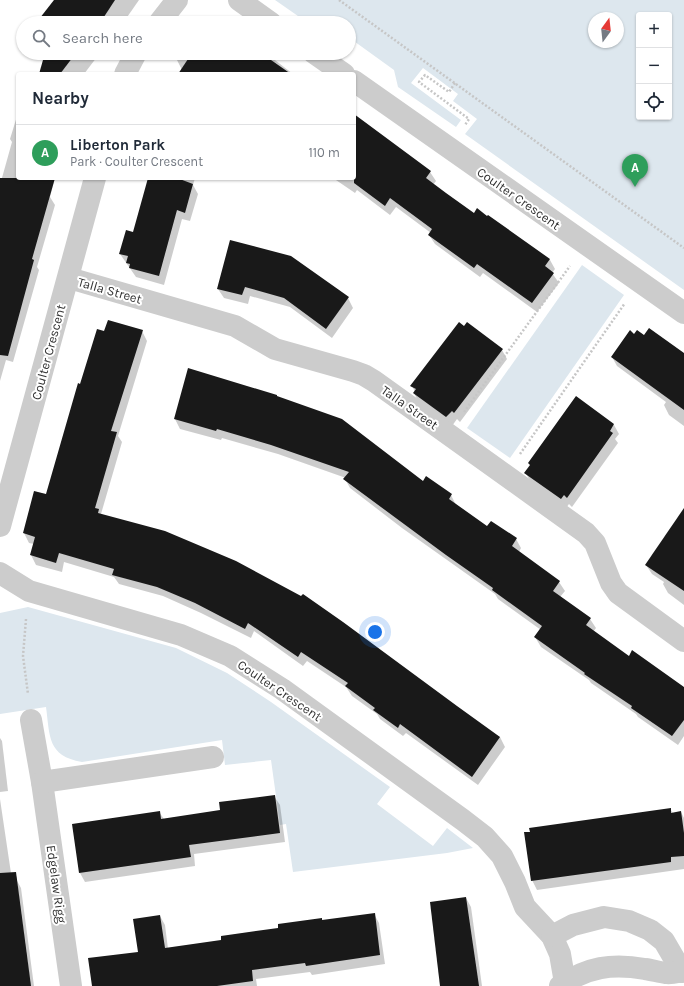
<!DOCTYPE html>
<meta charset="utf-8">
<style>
:root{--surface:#fff;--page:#f2f2f3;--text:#1f2937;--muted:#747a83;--line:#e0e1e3;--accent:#378531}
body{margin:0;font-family:Karla,sans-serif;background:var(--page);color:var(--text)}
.controls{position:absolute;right:12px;top:12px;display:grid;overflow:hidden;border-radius:4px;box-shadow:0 1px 3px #0004}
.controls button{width:36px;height:36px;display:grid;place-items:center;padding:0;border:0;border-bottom:1px solid var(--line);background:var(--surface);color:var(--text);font:20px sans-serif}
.compass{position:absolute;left:588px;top:12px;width:36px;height:36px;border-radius:50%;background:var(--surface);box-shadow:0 1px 3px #0004;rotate:15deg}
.you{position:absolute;left:375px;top:632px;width:14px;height:14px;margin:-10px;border:3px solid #fff;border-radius:50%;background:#1a73e8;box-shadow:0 0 0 6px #1a73e833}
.badge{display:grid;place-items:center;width:26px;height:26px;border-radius:50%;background:var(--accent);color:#fff;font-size:13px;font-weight:700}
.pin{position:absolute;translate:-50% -33px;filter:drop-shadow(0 1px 2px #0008)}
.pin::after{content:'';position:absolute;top:21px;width:14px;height:12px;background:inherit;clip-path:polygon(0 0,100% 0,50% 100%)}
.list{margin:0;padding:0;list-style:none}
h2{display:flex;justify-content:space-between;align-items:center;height:52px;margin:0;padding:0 16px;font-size:17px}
h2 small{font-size:13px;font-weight:400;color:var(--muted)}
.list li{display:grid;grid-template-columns:26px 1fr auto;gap:12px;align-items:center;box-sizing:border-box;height:56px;padding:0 16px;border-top:1px solid var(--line)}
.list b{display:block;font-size:15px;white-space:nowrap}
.list p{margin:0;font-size:13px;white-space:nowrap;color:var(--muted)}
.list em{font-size:13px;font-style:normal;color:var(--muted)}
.icon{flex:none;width:22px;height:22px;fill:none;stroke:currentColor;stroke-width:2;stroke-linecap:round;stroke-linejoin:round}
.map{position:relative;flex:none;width:684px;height:986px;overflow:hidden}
.search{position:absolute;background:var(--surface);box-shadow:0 1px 3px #0004;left:16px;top:16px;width:340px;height:44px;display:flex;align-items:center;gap:10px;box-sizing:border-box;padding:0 14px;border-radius:22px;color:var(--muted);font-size:15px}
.panel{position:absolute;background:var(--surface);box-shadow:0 1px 3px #0004;left:16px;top:72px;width:340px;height:108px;border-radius:4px}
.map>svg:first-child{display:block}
.green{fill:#dde7ee;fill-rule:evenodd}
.shadow{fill:#0003}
.building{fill:#191919}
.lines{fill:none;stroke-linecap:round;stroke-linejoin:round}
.path{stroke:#c6c6c6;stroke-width:2.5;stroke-dasharray:2 2;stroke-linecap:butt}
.minor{stroke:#ccc;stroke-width:22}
.labels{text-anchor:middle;stroke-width:4;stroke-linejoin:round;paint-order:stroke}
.street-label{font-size:13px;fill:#323232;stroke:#fff}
</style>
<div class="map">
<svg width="684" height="986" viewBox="0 0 684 986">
<rect width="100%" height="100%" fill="#fff"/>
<g class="green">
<path d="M275 0H684V290L465 134 477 119 453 101 458 94 423 68 411 83 461 120 456 127 398 87 394 70 351 39H349V23H308ZM639 15H669V117H639ZM594 18H618V42H594Z"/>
<polygon points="582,265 624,295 510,458 467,428"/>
<path d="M28 607 176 648 227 673 271 702 390 787 377 804 433 846 447 828 473 848 447 853 293 872 286 824 280 825 271 760 225 765 222 740 82 762C47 756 50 736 46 707L0 714V613Z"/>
</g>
<g class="shadow">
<polygon points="55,0 139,0 123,23 37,23"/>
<polygon points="39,53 100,53 84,74 40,74 45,57"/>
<polygon points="182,53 260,53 269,60 271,57 293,74 189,74 182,70 177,60"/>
<polygon points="18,113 18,178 55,178 50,197 55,205 37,267 39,270 13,362 6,360 0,381 0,185 12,142 10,139"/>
<polygon points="363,121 430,172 436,181 433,185 474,214 487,217 488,216 550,260 555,269 552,273 559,283 537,312 483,273 480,277 435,244 429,235 431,233 396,207 390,215 357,190 355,193 333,178 354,178 354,122"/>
<polygon points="149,178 195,178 193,185 198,194 190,221 182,219 164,285 136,277 120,254 134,233"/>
<polygon points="230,242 348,298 353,308 332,338 290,307 250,296 248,304 224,298 218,289"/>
<polygon points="142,331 147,341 118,436 122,442 101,514 500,737 505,747 478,785 406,733 403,736 380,719 377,714 352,696 346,687 307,661 303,666 254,631 251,638 201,613 163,596 119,584 114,577 64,562 62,572 36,565 31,555 34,544 29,543 24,533 35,492 47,495 81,385 105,332"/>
<polygon points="635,335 644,336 684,354 684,426 669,415 664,405 666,402 617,366 612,357"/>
<polygon points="502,350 507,359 460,422 457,419 452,426 419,403 414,393 415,392 412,386"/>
<polygon points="188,370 451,495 456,505 488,528 516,539 521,548 519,552 559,582 565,591 560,597 590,619 596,628 593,632 629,657 684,688 684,736 678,745 638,717 636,714 591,683 589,680 541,647 535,637 541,630 498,599 495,594 402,528 350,488 345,479 346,478 278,454 222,438 221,440 180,429 175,419"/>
<polygon points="576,398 614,425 619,434 615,439 618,443 572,507 569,504 566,508 531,483 526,473"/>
<polygon points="684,538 684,605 668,593 663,584 664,582 652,574 646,565"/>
<polygon points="0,738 2,741 8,791 0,792"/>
<polygon points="274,796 280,805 285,842 194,854 195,866 85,882 80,873 74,825 159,812 164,819 221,811"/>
<polygon points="0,799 12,880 16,879 21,888 34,986 0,986"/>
<polygon points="670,809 673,813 681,812 684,818 684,869 537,890 532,880"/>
<polygon points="466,898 471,907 482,986 442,986"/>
<polygon points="374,914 379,923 385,964 312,975 310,972 256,979 257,986 93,986 139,953 160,916 165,925 168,949 222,941 322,919 323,921"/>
</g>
<g class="building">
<polygon points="54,0 115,0 100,23 36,23"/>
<polygon points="45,53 76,53 60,74 39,74"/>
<polygon points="192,53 261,53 291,74 178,74"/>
<polygon points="354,114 431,171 426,178 446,193 474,213 477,208 487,216 488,215 550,259 545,266 554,273 532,303 477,264 474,268 428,235 432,229 390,198 385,206 354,183"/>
<polygon points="0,178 55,178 32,259 34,260 8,356 0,355"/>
<polygon points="148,178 177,178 193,184 185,213 177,210 159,276 129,268 130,264 126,263 128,256 119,254 126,230 133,232"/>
<polygon points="230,240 291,256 349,297 326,329 284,298 245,287 242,295 217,289"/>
<polygon points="108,320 143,330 111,431 117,432 95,508 99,509 98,513 165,531 236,561 301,596 303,594 343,622 457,706 500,737 472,777 400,724 398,728 373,710 375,708 345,686 348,683 301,652 298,657 248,623 245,629 195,603 157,587 112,575 114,569 59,553 56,563 30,555 35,537 23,533 34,491 46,494 78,383 80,384 97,329 104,331"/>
<polygon points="459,322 464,326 467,322 503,349 454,413 452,411 446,417 413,393 416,389 410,386"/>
<polygon points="649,328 684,353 684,410 611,357 630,330 634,334 637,330 644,335"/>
<polygon points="188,368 277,395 277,396 342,419 423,481 426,476 452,494 449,499 487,526 491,521 517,538 512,546 560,581 553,591 591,618 586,625 629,656 632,650 684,687 684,720 672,736 631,708 632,706 584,674 585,673 534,637 542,626 492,590 493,588 446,555 343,479 349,472 271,445 217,429 216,431 174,419"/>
<polygon points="576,396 614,424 610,431 613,433 567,498 564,495 561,499 524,473 530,465 528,463"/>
<polygon points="684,508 684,591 645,565"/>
<polygon points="275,795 280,833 189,845 191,857 79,873 72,824 160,811 161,819 220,810 219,802"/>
<polygon points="671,808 671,813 681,811 684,833 684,856 671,857 671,862 531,881 524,832 530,832 529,828"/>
<polygon points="16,872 31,986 0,986 0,873"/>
<polygon points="466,897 479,986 440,986 430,902"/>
<polygon points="375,913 380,955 306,966 305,963 252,970 253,981 217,986 92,986 88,958 138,952 133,919 160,915 165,948 221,940 221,936 278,928 278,924 322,918 322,920"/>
</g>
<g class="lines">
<g class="path">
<polyline points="339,0 684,248"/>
<polyline points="455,83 449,92 425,75 419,82 469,119 465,125"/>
<polyline points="464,412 570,266"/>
<polyline points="520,454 625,303"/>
<polyline points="26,619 23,656 28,694"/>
</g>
<g class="minor">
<polyline points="239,0 271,23"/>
<polyline points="159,23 177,0"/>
<polyline points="314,53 344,74"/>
<polyline points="125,74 136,53"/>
<polyline points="354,81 684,313"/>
<polyline points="69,278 235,326 275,349 353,371 364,375 374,381 586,533 595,543 611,583 618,593 684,641"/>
<polyline points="0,526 95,178"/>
<polyline points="0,573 29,591 181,635 230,656 282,689 463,820 485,837 502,856 515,882 525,907 552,936 560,954 565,983"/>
<polyline points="31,720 42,782 71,986"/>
<polyline points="42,782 213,757"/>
<polyline points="552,936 573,925 604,917 629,921 650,930 664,941 682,972"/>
<path d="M560 986C587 967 612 963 645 969 652 970 659 972 666 973 671 974 678 972 684 971"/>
</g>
</g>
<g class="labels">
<g class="street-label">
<text transform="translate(519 198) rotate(35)" y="5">Coulter Crescent</text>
<text transform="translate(110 290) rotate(16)" y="5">Talla Street</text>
<text transform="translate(48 352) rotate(-75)" y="5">Coulter Crescent</text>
<text transform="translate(410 407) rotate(35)" y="5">Talla Street</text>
<text transform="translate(280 690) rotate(34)" y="5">Coulter Crescent</text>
<text transform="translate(57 884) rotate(82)" y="5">Edgelaw Rigg</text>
</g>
</g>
</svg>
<div class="controls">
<button>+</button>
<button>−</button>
<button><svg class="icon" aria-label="locate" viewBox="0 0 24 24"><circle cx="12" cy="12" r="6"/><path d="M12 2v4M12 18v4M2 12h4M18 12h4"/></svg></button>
</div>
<svg class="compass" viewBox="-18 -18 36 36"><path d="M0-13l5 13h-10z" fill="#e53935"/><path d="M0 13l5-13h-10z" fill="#747a83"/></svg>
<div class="you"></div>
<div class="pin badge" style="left:635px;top:187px;background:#2e9e5b">A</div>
<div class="search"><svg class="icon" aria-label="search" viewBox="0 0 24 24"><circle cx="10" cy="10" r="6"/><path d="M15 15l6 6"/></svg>Search here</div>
<section class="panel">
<h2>Nearby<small></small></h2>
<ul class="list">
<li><span class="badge" style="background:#2e9e5b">A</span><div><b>Liberton Park</b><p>Park · Coulter Crescent</p></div><em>110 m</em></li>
</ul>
</section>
</div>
